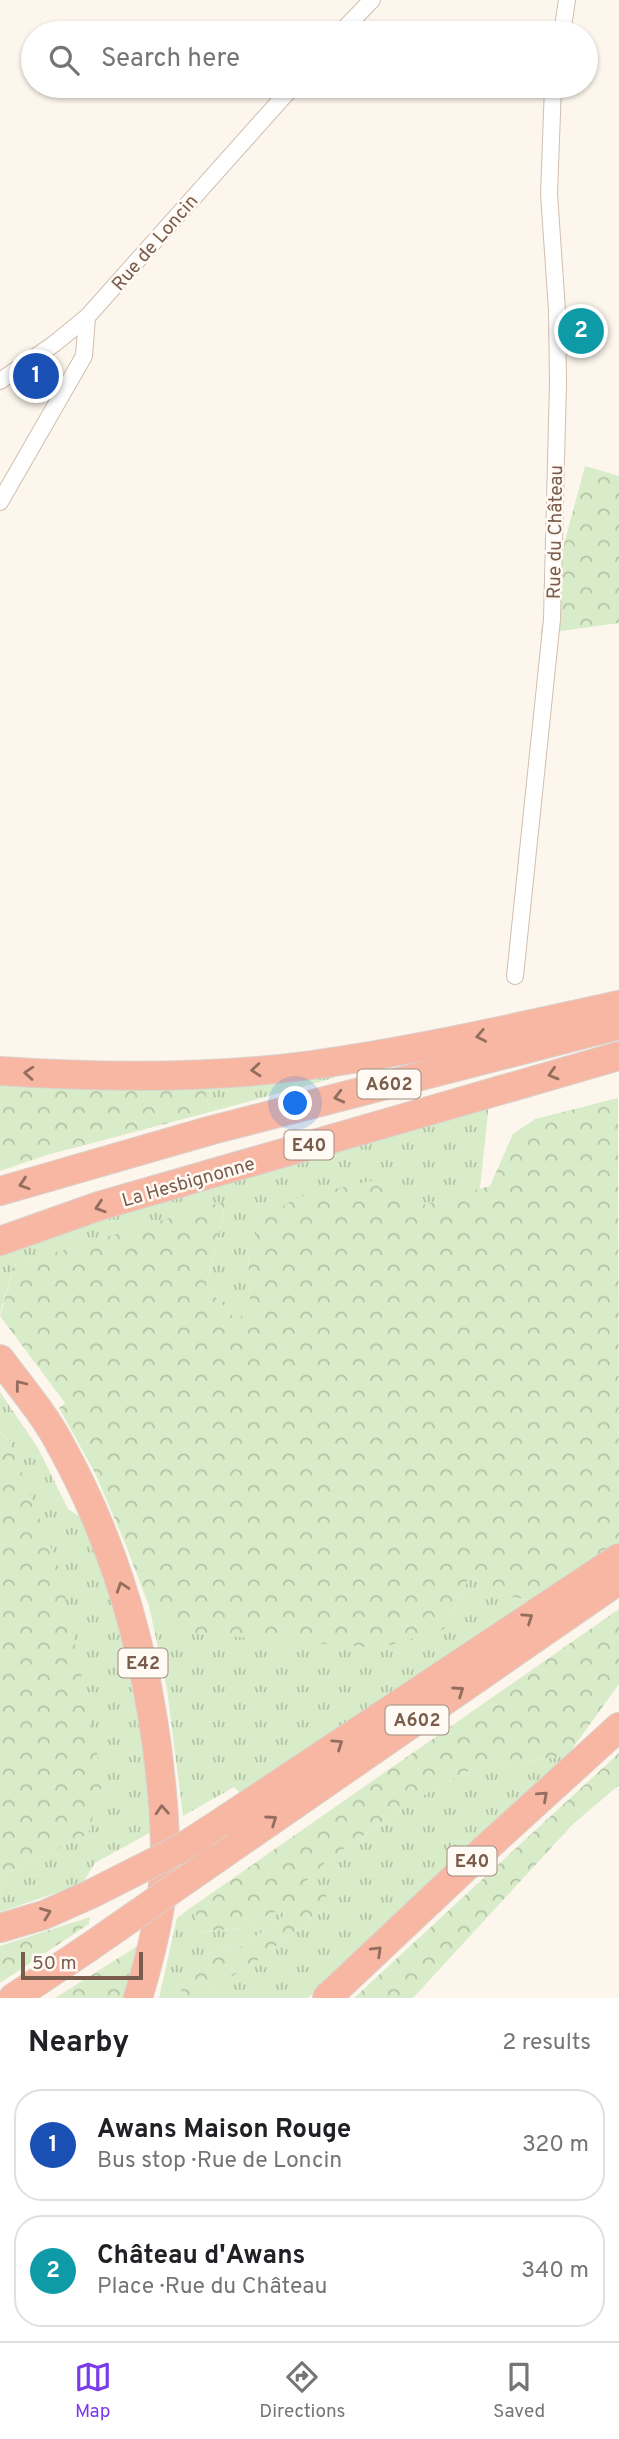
<!DOCTYPE html>
<meta charset="utf-8">
<style>
:root{--surface:#fff;--page:#f2f2f2;--text:#202124;--muted:#757577;--line:#e0e0e0;--accent:#7c3aed}
body{margin:0;font-family:Overpass,sans-serif;background:var(--page);color:var(--text)}
.scale{position:absolute;left:21px;bottom:18px;width:122px;box-sizing:border-box;padding-left:7px;border:4px solid #7a5c4d;border-top:0;font-size:19px;line-height:24px;white-space:nowrap;color:#7a5c4d;-webkit-text-stroke:5px #fffaf3;paint-order:stroke}
.you{position:absolute;left:296px;top:1104px;width:24px;height:24px;margin:-18px;border:5px solid #fff;border-radius:50%;background:#1a73e8;box-shadow:0 0 0 10px #1a73e833}
.badge{display:grid;place-items:center;width:46px;height:46px;border-radius:50%;background:var(--accent);color:#fff;font-size:23px;font-weight:700}
.pin{position:absolute;translate:-50% -50%;border:4px solid #fff;box-shadow:0 2px 7px #0006}
.list{margin:0;padding:0;list-style:none}
h2{display:flex;justify-content:space-between;align-items:center;height:91px;margin:0;padding:0 28px;font-size:30px}
h2 small{font-size:23px;font-weight:400;color:var(--muted)}
.list li{display:grid;grid-template-columns:46px 1fr auto;gap:21px;align-items:center;box-sizing:border-box;height:112px;margin:0 14px 14px;padding:0 14px;border:2px solid var(--line);border-radius:28px}
.list b{display:block;font-size:26px;white-space:nowrap}
.list p{margin:0;font-size:23px;white-space:nowrap;color:var(--muted)}
.list em{font-size:23px;font-style:normal;color:var(--muted)}
.icon{flex:none;width:38px;height:38px;fill:none;stroke:currentColor;stroke-width:2;stroke-linecap:round;stroke-linejoin:round}
.map{position:relative;flex:none;width:619px;height:1998px;overflow:hidden}
.search{position:absolute;background:var(--surface);box-shadow:0 2px 5px #0004;left:21px;right:21px;top:21px;height:77px;display:flex;align-items:center;gap:18px;box-sizing:border-box;padding:0 24px;border-radius:38px;color:var(--muted);font-size:26px}
.sheet{height:343px;background:var(--surface)}
nav{display:flex;justify-content:space-around;align-items:center;box-sizing:border-box;height:98px;border-top:2px solid var(--line);background:var(--surface);font-size:19px;color:var(--muted)}
nav a{display:grid;justify-items:center;gap:4px}
nav .on{color:var(--accent)}
.map>svg:first-child{display:block}
.grass{fill:url(#grass-tufts)}
.forest{fill:url(#forest-crowns)}
.lines{fill:none;stroke-linecap:round;stroke-linejoin:round}
.street-casing{stroke:#d1beb0;stroke-width:18}
.highway-casing{stroke:#dad1cd;stroke-width:30}
.street{stroke:#fff;stroke-width:16}
.highway{stroke:#f7b7a3;stroke-width:28}
.highway-bridge-casing{stroke:#dad1cd;stroke-width:30;stroke-linecap:butt}
.highway-bridge{stroke:#f7b7a3;stroke-width:28}
.oneway{stroke:#936e5e}
.labels{text-anchor:middle;stroke-width:5;stroke-linejoin:round;paint-order:stroke}
.shield{fill:#fffaf3;stroke:#a28b7f;stroke-width:2}
.shield-label{font-size:18px;font-weight:bold;fill:#7a5c4d}
.street-label{font-size:19px;fill:#7a5c4d;stroke:#fffaf3}
</style>
<div class="map">
<svg width="619" height="1998" viewBox="0 0 619 1998">
<defs>
<pattern id="grass-tufts" width="24" height="20" patternUnits="userSpaceOnUse" patternTransform="scale(1.75)"><rect width="24" height="20" fill="#d8ecc9"/><path d="M3 7l-1-3M5 7V3M7 7l1-3M15 17l-1-3M17 17v-4M19 17l1-3" fill="none" stroke="#b4c2a5"/></pattern>
<pattern id="forest-crowns" width="20" height="18" patternUnits="userSpaceOnUse" patternTransform="scale(1.75)"><rect width="20" height="18" fill="#d8ecc9"/><path d="M2 6a3 3 0 1 1 6 0M12 15a3 3 0 1 1 6 0" fill="none" stroke="#b4c2a5"/></pattern>
</defs>
<rect width="100%" height="100%" fill="#fdf6ec"/>
<g class="grass">
<polygon points="333,1073 334,1078 210,1112 204,1086"/>
<polygon points="489,1103 480,1189 248,1254 250,1305 237,1321 206,1286 226,1202 14,1265 0,1313 0,1254 53,1235"/>
<polygon points="0,1392 38,1448 68,1509 85,1520 115,1594 146,1747 151,1832 95,1863 82,1884 0,1912 0,1894 6,1874 88,1834 10,1442 0,1432"/>
<polygon points="470,1575 499,1595 537,1601 241,1794 234,1787 183,1816 167,1689 149,1606 187,1633 444,1629"/>
<polygon points="567,1756 308,1998 209,1998 212,1988 251,1965 329,1905 303,1884 328,1860 414,1800 476,1767"/>
<polygon points="196,1904 198,1932 243,1928 281,1909 285,1915 238,1949 212,1952 184,1981 179,1998 159,1998 177,1918"/>
</g>
<g class="forest">
<polygon points="585,466 619,476 619,623 540,634"/>
<polygon points="0,1082 204,1086 210,1112 47,1155 0,1171"/>
<polygon points="618,1098 619,1547 537,1601 499,1595 470,1575 444,1629 380,1648 186,1633 149,1606 125,1543 95,1473 59,1408 65,1403 0,1316 14,1265 226,1201 206,1286 237,1321 250,1305 248,1254 260,1222 295,1198 370,1181 412,1208 490,1186 513,1134 535,1119"/>
<polygon points="0,1432 10,1442 60,1571 103,1782 88,1834 6,1874 0,1894"/>
<polygon points="619,1609 619,1684 567,1756 476,1767 414,1800 328,1860 304,1883 324,1889 329,1905 251,1965 212,1988 209,1998 179,1998 184,1981 212,1952 238,1949 285,1915 281,1909 243,1928 197,1932 196,1904"/>
<polygon points="619,1753 619,1785 573,1824 413,1998 354,1998"/>
<polygon points="90,1917 89,1924 0,1983 0,1946"/>
<polygon points="139,1945 127,1998 55,1998"/>
</g>
<g class="lines">
<g class="street-casing">
<g id="street">
<polyline points="340,33 372,0"/>
<polyline points="562,33 567,0"/>
<polyline points="0,381 54,344 87,317 293,86"/>
<polyline points="0,502 84,356 87,317"/>
<polyline points="515,976 552,619 558,383 557,310 549,194 553,86"/>
</g>
</g>
<g class="highway-casing">
<g id="highway">
<path d="M0 1071C103 1078 209 1079 312 1065 416 1051 517 1027 619 1005"/>
<polyline points="0,1191 212,1130 619,1025"/>
<polyline points="0,1241 99,1206 619,1056"/>
<path d="M0 1359C21 1387 45 1415 61 1446 113 1540 143 1641 157 1747 162 1788 167 1833 164 1874 161 1915 150 1958 138 1998"/>
<polyline points="220,1823 619,1558"/>
<polyline points="216,1859 619,1580"/>
<polyline points="0,1928 44,1915 91,1894"/>
<polyline points="13,1998 88,1948"/>
<polyline points="327,1998 485,1849 619,1727"/>
</g>
</g>
<use href="#street" class="street"/>
<use href="#highway" class="highway"/>
<g class="highway-bridge-casing">
<g id="highway-bridge">
<polyline points="91,1894 178,1850 220,1823"/>
<polyline points="88,1948 216,1859"/>
</g>
</g>
<use href="#highway-bridge" class="highway-bridge"/>
</g>
<defs><path id="oneway-chevron" d="M-2-3.5L2.5 0L-2 3.5" fill="none" stroke-width="1.6" stroke-linecap="round" stroke-linejoin="round" transform="scale(1.75)"/></defs>
<g class="oneway">
<use href="#oneway-chevron" transform="translate(481 1036) rotate(169)"/>
<use href="#oneway-chevron" transform="translate(256 1070) rotate(175)"/>
<use href="#oneway-chevron" transform="translate(29 1073) rotate(-176)"/>
<use href="#oneway-chevron" transform="translate(553 1074) rotate(164)"/>
<use href="#oneway-chevron" transform="translate(339 1097) rotate(166)"/>
<use href="#oneway-chevron" transform="translate(24 1184) rotate(162)"/>
<use href="#oneway-chevron" transform="translate(100 1207) rotate(162)"/>
<use href="#oneway-chevron" transform="translate(20 1385) rotate(-128)"/>
<use href="#oneway-chevron" transform="translate(122 1587) rotate(-108)"/>
<use href="#oneway-chevron" transform="translate(528 1618) rotate(-34)"/>
<use href="#oneway-chevron" transform="translate(459 1691) rotate(-35)"/>
<use href="#oneway-chevron" transform="translate(338 1744) rotate(-34)"/>
<use href="#oneway-chevron" transform="translate(543 1796) rotate(-42)"/>
<use href="#oneway-chevron" transform="translate(162 1810) rotate(-93)"/>
<use href="#oneway-chevron" transform="translate(272 1820) rotate(-35)"/>
<use href="#oneway-chevron" transform="translate(46 1913) rotate(-21)"/>
<use href="#oneway-chevron" transform="translate(377 1951) rotate(-44)"/>
</g>
<g class="labels">
<g class="shield">
<rect x="357.5" y="1069.5" width="63" height="29" rx="5"/>
<rect x="284.5" y="1130.5" width="49" height="29" rx="5"/>
<rect x="118.5" y="1648.5" width="49" height="29" rx="5"/>
<rect x="385.5" y="1705.5" width="63" height="29" rx="5"/>
<rect x="447.5" y="1846.5" width="49" height="29" rx="5"/>
</g>
<g class="shield-label">
<text x="389" y="1090">A602</text>
<text x="309" y="1151">E40</text>
<text x="143" y="1669">E42</text>
<text x="417" y="1726">A602</text>
<text x="472" y="1867">E40</text>
</g>
<g class="street-label">
<text transform="translate(154 242) rotate(-49)" y="7">Rue de Loncin</text>
<text transform="translate(554 532) rotate(-89)" y="7">Rue du Château</text>
<text transform="translate(188 1181) rotate(-16)" y="7">La Hesbignonne</text>
</g>
</g>
</svg>
<div class="scale">50 m</div>
<div class="you"></div>
<div class="pin badge" style="left:36px;top:376px;background:#1a4fb4">1</div>
<div class="pin badge" style="left:581px;top:331px;background:#0f9aa8">2</div>
<div class="search"><svg class="icon" aria-label="search" viewBox="0 0 24 24"><circle cx="10" cy="10" r="6"/><path d="M15 15l6 6"/></svg>Search here</div>
</div>
<section class="sheet">
<h2>Nearby<small>2 results</small></h2>
<ul class="list">
<li><span class="badge" style="background:#1a4fb4">1</span><div><b>Awans Maison Rouge</b><p>Bus stop · Rue de Loncin</p></div><em>320 m</em></li>
<li><span class="badge" style="background:#0f9aa8">2</span><div><b>Château d'Awans</b><p>Place · Rue du Château</p></div><em>340 m</em></li>
</ul>
</section>
<nav>
<a class="on"><svg class="icon" aria-label="map" viewBox="0 0 24 24"><path d="M3 6l6-2 6 2 6-2v14l-6 2-6-2-6 2zM9 4v14M15 6v14"/></svg>Map</a>
<a><svg class="icon" aria-label="directions" viewBox="0 0 24 24"><path d="M12 3l9 9-9 9-9-9zM9 14v-3h6M13 9l2 2-2 2"/></svg>Directions</a>
<a><svg class="icon" aria-label="saved" viewBox="0 0 24 24"><path d="M7 4h10v16l-5-4-5 4z"/></svg>Saved</a>
</nav>
